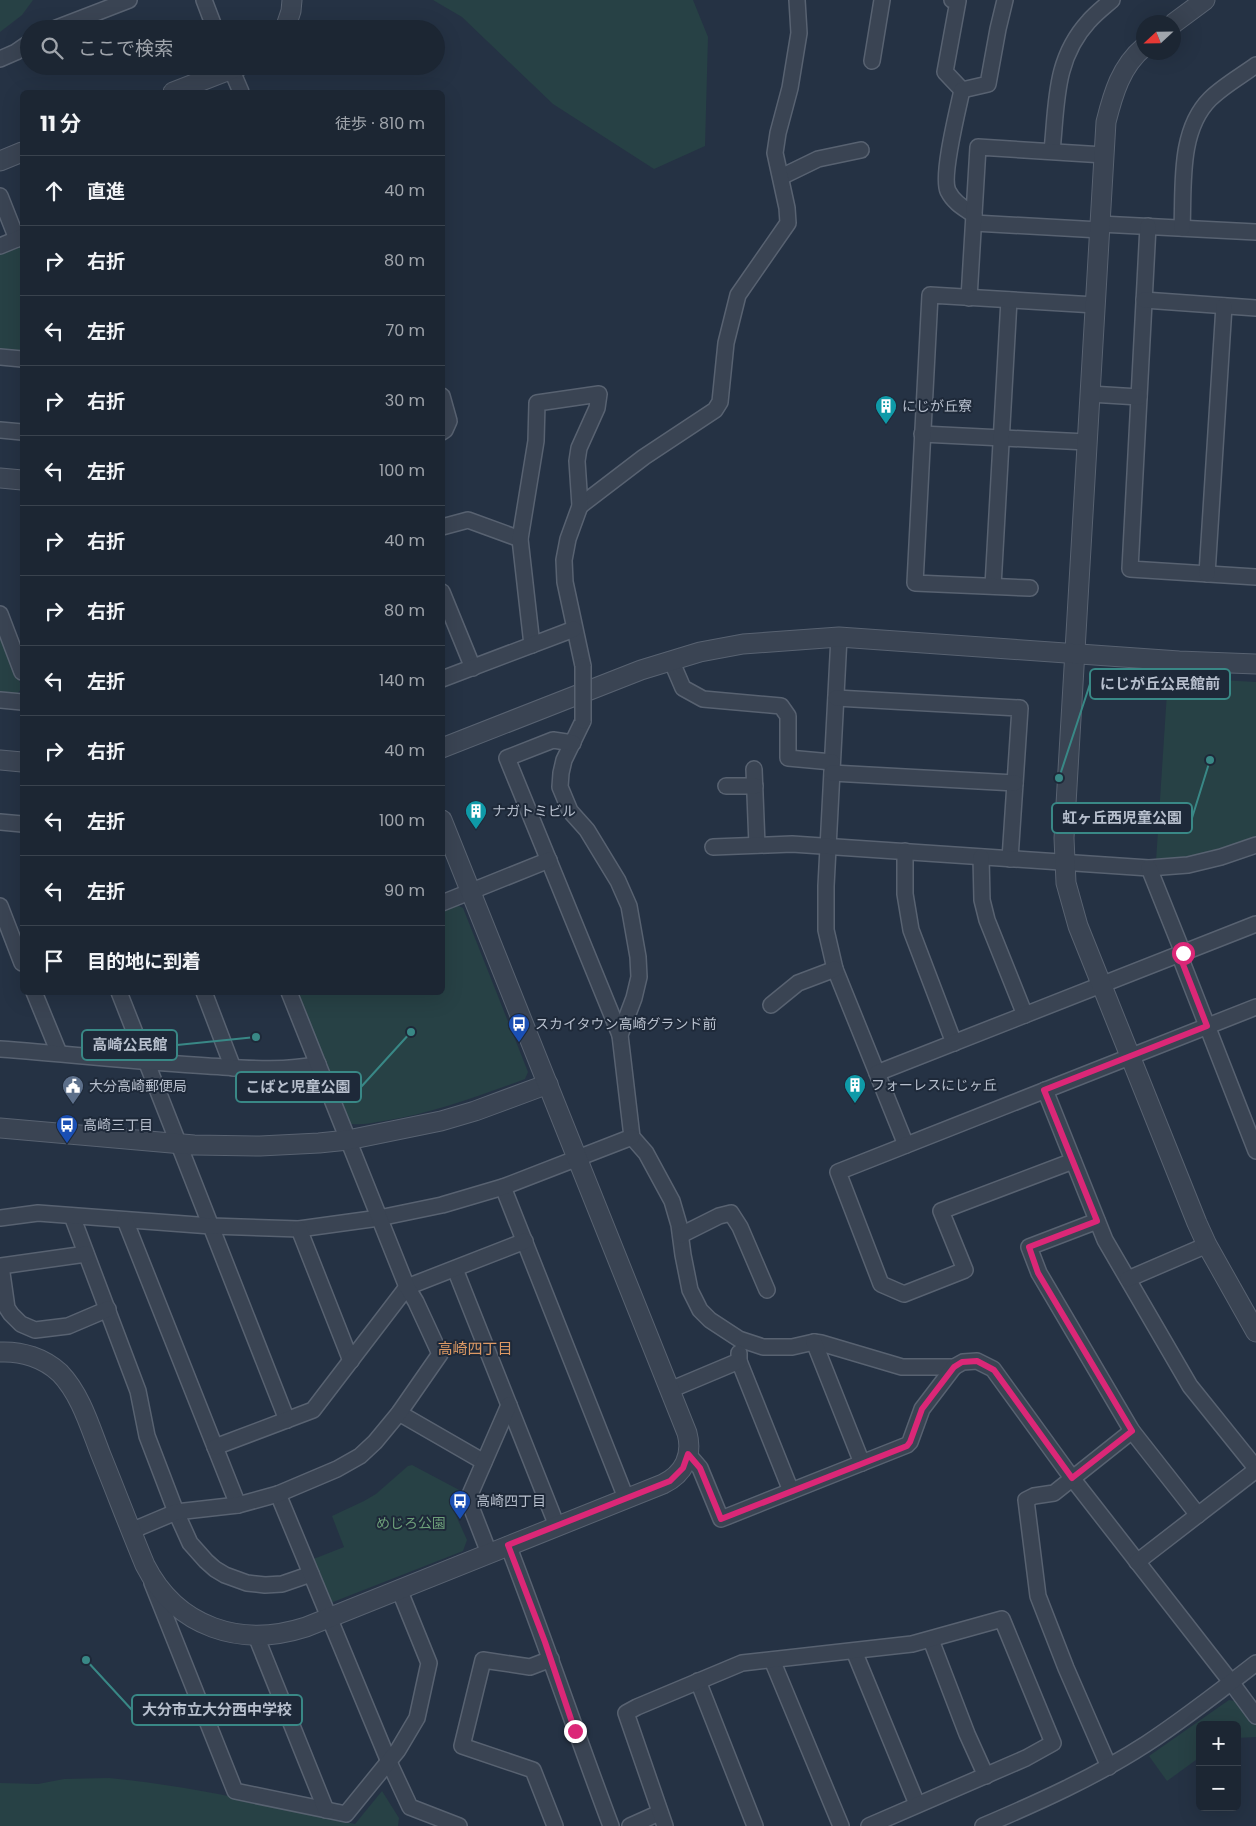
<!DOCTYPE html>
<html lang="ja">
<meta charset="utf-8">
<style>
:root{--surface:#1c2633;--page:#252e3b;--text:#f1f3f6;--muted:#a0a5ac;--line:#3a434e}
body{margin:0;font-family:Poppins,"Noto Sans JP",sans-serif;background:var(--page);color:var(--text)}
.controls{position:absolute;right:15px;bottom:15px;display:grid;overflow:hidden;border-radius:8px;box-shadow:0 5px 20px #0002}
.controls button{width:45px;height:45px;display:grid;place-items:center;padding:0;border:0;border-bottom:1px solid var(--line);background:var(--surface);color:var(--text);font:25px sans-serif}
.compass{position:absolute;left:1136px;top:15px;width:45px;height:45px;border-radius:50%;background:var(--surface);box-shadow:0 5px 20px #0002;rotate:248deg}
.stop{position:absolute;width:15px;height:15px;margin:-11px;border:4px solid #db2777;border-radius:50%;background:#fff}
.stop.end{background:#db2777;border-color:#fff;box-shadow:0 1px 5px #0008}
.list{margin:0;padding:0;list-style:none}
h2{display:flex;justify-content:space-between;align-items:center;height:65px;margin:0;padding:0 20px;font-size:21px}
h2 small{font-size:16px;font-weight:400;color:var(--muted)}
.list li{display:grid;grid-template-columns:32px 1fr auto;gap:15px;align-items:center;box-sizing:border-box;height:70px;padding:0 20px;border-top:1px solid var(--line)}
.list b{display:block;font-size:19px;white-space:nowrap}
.list em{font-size:16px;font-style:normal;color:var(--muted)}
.icon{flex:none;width:28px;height:28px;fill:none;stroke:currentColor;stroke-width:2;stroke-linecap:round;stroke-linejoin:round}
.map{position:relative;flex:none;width:1256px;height:1826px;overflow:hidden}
.search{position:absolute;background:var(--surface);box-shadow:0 5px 20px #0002;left:20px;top:20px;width:425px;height:55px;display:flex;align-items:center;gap:12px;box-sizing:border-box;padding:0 18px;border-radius:28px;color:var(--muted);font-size:19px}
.panel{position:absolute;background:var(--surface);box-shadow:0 5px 20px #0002;left:20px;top:90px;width:425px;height:905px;border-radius:8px}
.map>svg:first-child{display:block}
.green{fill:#274145}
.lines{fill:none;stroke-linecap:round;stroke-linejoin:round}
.minor-casing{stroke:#586271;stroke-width:18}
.tertiary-casing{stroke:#586271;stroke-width:21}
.minor{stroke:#3a4453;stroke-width:15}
.tertiary{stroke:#3a4453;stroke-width:19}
.minor-bridge-casing{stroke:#586271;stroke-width:18;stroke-linecap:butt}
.minor-bridge{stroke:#3a4453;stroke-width:15}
.route{stroke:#db2777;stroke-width:6}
.labels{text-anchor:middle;stroke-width:4;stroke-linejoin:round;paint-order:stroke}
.poi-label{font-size:14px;fill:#b7bfcd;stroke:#1e2939;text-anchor:start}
.park-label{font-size:14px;fill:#6d9f79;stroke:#1e2939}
.neighbourhood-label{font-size:15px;fill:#dc9964;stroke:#1e2939}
.leader{fill:none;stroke:#398886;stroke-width:2}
.callout-dot{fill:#398886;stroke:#1e2939;stroke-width:2}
.callout{fill:#1e2939;stroke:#398886;stroke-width:2}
.callout-label{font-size:15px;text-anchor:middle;font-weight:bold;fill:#b7bfcd}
</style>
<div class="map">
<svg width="1256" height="1826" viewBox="0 0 1256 1826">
<rect width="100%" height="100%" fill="#253244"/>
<g class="green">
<polygon points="0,0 33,0 22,15 0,32"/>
<polygon points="433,0 693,0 708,37 705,146 654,169 553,104 462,17"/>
<polygon points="22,244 22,351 0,350 0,253"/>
<polygon points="0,632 22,688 16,695 0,693"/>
<polygon points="1168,677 1256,682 1256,837 1221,851 1196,858 1156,861"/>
<path d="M455 904 463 908 528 1072 525 1079C479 1096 433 1113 384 1121 371 1123 359 1126 346 1123L295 993 442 992 443 909Z"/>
<polygon points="412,1465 463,1492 461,1501 453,1509 467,1540 463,1551 333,1602 327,1598 311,1560 344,1547 332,1516 364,1501 376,1494 408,1466"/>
<polygon points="1229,1700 1239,1702 1256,1723 1256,1737 1237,1738 1237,1725 1200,1725 1200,1757 1167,1781 1149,1756"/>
<path d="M109 1778C193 1786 273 1805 355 1824L382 1791 399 1818 398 1826H0V1783L38 1784 64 1779Z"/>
</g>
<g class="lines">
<g class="minor-casing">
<g id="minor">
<polyline points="204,0 215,29"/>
<polyline points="952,0 958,1 945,72 962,90"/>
<polyline points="54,29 129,0"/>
<polyline points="0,59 16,52 29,43"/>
<polyline points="872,61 882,0"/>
<polyline points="230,66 241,92"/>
<path d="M1052 151C1057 103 1054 59 1089 21 1096 13 1104 7 1112 0"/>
<polyline points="781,177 818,159 861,150"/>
<polyline points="0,196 17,239"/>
<path d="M974 215C964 208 954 203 948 191 941 176 958 109 962 90L988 84 998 29 1005 0"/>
<polyline points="974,223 1100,230"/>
<polyline points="1100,224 1256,232"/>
<polyline points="1148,226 1130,569 1256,577"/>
<path d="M1182 228C1184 187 1178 131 1210 99 1223 86 1241 76 1256 65"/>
<polyline points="0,246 22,237"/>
<polyline points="969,298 978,147 1104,155"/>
<polyline points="1144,300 1256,308"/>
<polyline points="0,357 22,359"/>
<polyline points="1090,394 1139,397"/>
<polyline points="442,396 449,421 445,430 442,432"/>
<polyline points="0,430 22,432"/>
<polyline points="922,434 1087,442"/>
<polyline points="580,506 644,457 715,410 720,402 726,343 738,295 788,223 787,208 775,153 778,133 790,88 799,33 797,0"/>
<polyline points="442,527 468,520 520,539"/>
<polyline points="1207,574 1224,306"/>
<polyline points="993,586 1009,300"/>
<polyline points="1030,588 915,583 930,295 1095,305"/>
<polyline points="442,592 473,668"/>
<polyline points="0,614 22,672"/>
<polyline points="839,637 826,886 826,930 835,969 906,1145"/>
<polyline points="532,645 520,539 536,441 537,403 599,394 597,408 579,448 577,461 580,506 568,539 564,560 565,582 583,666"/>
<polyline points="671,660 683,688 703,699 781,706 788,716 788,758 832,762"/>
<polyline points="442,679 574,629"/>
<polyline points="836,698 1020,708 1010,859"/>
<polyline points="0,700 22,702"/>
<polyline points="583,721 564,760 561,773 560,787 570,811 587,830 618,881 629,906 638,957 639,977 634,998 620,1035 632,1137 646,1153 672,1201 679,1225 683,1255 690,1290 700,1310 710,1320 739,1339 763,1347 792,1347 814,1342 821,1343 902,1367 954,1367 963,1362 977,1361 993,1369 1072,1478 1231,1682 1256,1716"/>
<polyline points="573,743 553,740 507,758 620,1035"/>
<polyline points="754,769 757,845"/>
<polyline points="832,773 1015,783"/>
<polyline points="726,786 755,786"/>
<polyline points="0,822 22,824"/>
<polyline points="713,847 792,844 1149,868 1188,865 1221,857 1256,845"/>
<polyline points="905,851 905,894 911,930 954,1043"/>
<polyline points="981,857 982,900 987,920 1025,1015"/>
<polyline points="1149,868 1183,953"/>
<polyline points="442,903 549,860"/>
<polyline points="0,906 22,963"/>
<polyline points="1179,954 1256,1151"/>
<polyline points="34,992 59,1053"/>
<polyline points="119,992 287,1420"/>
<polyline points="204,992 233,1068"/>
<polyline points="771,1005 798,983 835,969"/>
<path d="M0 1049C69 1054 139 1062 208 1066 244 1068 282 1072 318 1064"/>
<polyline points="877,1073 1256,924"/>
<polyline points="1045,1090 1105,1240 1190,1386 1256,1468"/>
<polyline points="1073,1161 941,1211 965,1270 904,1294 881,1284 838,1172 1256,1007"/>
<polyline points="503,1187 626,1498"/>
<polyline points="72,1216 138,1391 147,1436 176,1512 190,1543 206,1561 215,1569 225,1575 247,1583 265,1585 282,1584 311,1574"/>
<polyline points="0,1218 38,1213 211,1226 299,1229 379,1218 442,1205 503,1187 632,1137"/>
<polyline points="125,1220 238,1505"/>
<polyline points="1097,1221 1029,1247 1039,1273 1132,1431 1198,1515"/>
<polyline points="299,1229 351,1361"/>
<polyline points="681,1235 719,1216 731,1213 740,1227 767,1290"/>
<polyline points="86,1254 1,1266 7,1308 11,1314 21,1324 35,1330 68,1326 108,1309"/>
<polyline points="455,1269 557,1526"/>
<polyline points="1128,1279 1207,1245"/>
<polyline points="814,1342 862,1463"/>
<polyline points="739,1361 791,1491"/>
<polyline points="670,1390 739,1361 739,1353"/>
<polyline points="399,1413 484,1462"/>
<polyline points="215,1447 313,1410 407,1287 525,1241"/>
<polyline points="688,1454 700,1468 721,1519 907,1445 910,1442 922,1409 954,1367"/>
<polyline points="278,1494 389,1762 410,1807 459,1826"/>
<polyline points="131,1531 176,1512 238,1505 278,1494 337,1469 360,1456 375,1442 399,1413 440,1354 416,1302 407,1287 289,992"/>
<path d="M508 1545C544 1638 576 1733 611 1826"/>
<polyline points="489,1553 468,1499 509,1405"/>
<polyline points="1137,1562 1256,1470"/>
<polyline points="152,1583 235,1791 346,1814 398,1750 417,1718 429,1663 399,1589"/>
<polyline points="256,1636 326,1810"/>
<polyline points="931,1640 967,1734 986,1776"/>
<polyline points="854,1651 917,1804"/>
<polyline points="551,1659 530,1667 483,1660 462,1746 533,1770 555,1826"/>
<polyline points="772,1660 841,1826"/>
<polyline points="698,1681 755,1826"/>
<polyline points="1109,1767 1066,1668 1038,1596 1026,1500 1034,1496 1054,1493 1132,1431"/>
<polyline points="630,1826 659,1813"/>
<polyline points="665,1826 626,1713 637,1707 742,1663 912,1644 1002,1619 1053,1743 1026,1758 869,1826"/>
<path d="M983 1826C1039 1802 1095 1777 1146 1744 1184 1719 1220 1691 1256 1663"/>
</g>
</g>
<g class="tertiary-casing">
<g id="tertiary">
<polyline points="1174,23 1205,0"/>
<polyline points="285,29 291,11 292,0"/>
<path d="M1144 47C1121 66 1113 94 1106 122L1064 838 1066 883 1078 926 1197 1223 1207 1245 1256 1332"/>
<polyline points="173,92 240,66"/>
<polyline points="0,161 22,152"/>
<polyline points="0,478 22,480"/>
<polyline points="442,748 641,670 700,652 743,644 839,637 1179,661 1256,664"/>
<polyline points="0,760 22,762"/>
<polyline points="0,1128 194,1145 260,1146 319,1143 348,1140 441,1121 475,1111 548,1084"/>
<path d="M0 1352C22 1351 44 1358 60 1373 81 1395 90 1427 101 1455 116 1492 130 1529 145 1565 177 1628 241 1648 306 1627L663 1484C684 1474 693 1455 687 1433L442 820"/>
</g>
</g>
<use href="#minor" class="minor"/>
<use href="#tertiary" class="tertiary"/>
<g class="minor-bridge-casing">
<polyline id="minor-bridge" points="583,666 583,721"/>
</g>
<use href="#minor-bridge" class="minor-bridge"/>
</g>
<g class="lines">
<polyline class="route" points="575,1731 545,1642 508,1545 670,1481 683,1468 688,1454 700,1468 721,1519 907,1446 910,1442 922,1409 954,1367 962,1362 977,1361 994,1370 1072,1478 1132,1431 1038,1273 1029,1247 1097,1221 1044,1090 1207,1026 1179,954 1183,953"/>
</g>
<defs>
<g id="building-pin" transform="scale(1.125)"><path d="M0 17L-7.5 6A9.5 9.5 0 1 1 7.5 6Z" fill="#0f9aa8" stroke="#1e2939"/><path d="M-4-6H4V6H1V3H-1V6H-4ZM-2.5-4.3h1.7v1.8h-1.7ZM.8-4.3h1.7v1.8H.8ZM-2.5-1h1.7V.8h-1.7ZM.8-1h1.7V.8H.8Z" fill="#fff"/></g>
<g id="bus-pin" transform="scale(1.125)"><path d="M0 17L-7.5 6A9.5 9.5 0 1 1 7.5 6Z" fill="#1a4fb4" stroke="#1e2939"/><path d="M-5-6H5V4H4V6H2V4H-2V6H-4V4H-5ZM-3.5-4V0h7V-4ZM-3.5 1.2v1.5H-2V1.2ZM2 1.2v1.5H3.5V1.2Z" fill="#fff"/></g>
<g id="civic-pin" transform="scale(1.125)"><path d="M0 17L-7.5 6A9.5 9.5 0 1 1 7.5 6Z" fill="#5c6f8a" stroke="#1e2939"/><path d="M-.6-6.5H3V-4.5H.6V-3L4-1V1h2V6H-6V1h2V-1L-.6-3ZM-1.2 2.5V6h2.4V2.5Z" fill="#fff"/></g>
</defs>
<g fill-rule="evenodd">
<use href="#building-pin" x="886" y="406"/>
<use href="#building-pin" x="476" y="811"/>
<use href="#bus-pin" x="519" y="1024"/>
<use href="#building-pin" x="855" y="1085"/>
<use href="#civic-pin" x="73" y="1086"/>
<use href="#bus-pin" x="67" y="1125"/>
<use href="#bus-pin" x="460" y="1501"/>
</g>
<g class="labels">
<g class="poi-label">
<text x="902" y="411">にじが丘寮</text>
<text x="492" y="816">ナガトミビル</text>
<text x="535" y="1029">スカイタウン高崎グランド前</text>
<text x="871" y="1090">フォーレスにじヶ丘</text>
<text x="89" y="1091">大分高崎郵便局</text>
<text x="83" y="1130">高崎三丁目</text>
<text x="476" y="1506">高崎四丁目</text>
</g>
<g class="park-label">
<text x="411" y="1528">めじろ公園</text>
</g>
<g class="neighbourhood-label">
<text x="475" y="1354">高崎四丁目</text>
</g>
</g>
<path class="leader" d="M1059 778L1090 684M1210 760L1192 818M256 1037L177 1045M411 1032L361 1087M86 1660L132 1710"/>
<g class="callout-dot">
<circle cx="1059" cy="778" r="5"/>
<circle cx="1210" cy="760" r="5"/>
<circle cx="256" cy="1037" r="5"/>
<circle cx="411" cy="1032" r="5"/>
<circle cx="86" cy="1660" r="5"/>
</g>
<g class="callout">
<rect x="1090" y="669" width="140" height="30" rx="5"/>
<rect x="1052" y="803" width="140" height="30" rx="5"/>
<rect x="82" y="1030" width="95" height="30" rx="5"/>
<rect x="236" y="1072" width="125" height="30" rx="5"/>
<rect x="132" y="1695" width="170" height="30" rx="5"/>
</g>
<g class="callout-label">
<text x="1160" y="689">にじが丘公民館前</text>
<text x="1122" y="823">虹ヶ丘西児童公園</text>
<text x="130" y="1050">高崎公民館</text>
<text x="298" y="1092">こばと児童公園</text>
<text x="217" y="1715">大分市立大分西中学校</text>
</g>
</svg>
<div class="controls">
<button>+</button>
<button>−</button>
</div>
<svg class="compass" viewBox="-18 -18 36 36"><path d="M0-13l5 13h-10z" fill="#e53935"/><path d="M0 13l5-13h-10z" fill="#a0a5ac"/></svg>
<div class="stop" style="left:1183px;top:953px"></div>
<div class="stop end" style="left:575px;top:1731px"></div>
<div class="search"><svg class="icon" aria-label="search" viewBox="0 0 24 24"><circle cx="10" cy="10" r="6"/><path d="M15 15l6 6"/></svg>ここで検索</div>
<section class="panel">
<h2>11 分<small>徒歩 · 810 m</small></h2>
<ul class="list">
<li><svg class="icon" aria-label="ahead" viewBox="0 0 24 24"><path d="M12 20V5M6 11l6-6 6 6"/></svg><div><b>直進</b></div><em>40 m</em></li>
<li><svg class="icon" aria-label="right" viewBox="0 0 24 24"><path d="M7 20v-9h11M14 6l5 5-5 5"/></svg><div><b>右折</b></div><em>80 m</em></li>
<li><svg class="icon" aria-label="left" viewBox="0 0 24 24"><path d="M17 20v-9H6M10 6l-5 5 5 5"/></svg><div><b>左折</b></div><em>70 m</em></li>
<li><svg class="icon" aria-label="right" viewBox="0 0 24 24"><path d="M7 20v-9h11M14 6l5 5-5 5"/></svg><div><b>右折</b></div><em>30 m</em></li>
<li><svg class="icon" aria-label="left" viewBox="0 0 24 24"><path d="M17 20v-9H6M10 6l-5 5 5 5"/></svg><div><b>左折</b></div><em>100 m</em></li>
<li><svg class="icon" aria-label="right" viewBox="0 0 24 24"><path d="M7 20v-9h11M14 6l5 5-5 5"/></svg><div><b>右折</b></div><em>40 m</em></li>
<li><svg class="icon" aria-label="right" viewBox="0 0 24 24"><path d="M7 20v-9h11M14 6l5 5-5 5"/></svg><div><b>右折</b></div><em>80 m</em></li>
<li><svg class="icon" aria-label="left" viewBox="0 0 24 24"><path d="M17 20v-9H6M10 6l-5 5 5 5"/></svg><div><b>左折</b></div><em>140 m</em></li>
<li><svg class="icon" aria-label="right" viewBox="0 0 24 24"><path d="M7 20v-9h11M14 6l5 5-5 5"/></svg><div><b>右折</b></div><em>40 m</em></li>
<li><svg class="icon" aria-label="left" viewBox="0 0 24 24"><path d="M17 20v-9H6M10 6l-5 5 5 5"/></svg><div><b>左折</b></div><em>100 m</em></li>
<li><svg class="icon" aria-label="left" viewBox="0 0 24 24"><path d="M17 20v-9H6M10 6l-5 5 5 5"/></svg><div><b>左折</b></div><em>90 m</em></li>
<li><svg class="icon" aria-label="arrive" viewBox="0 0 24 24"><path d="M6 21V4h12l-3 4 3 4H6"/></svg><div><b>目的地に到着</b></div></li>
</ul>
</section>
</div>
